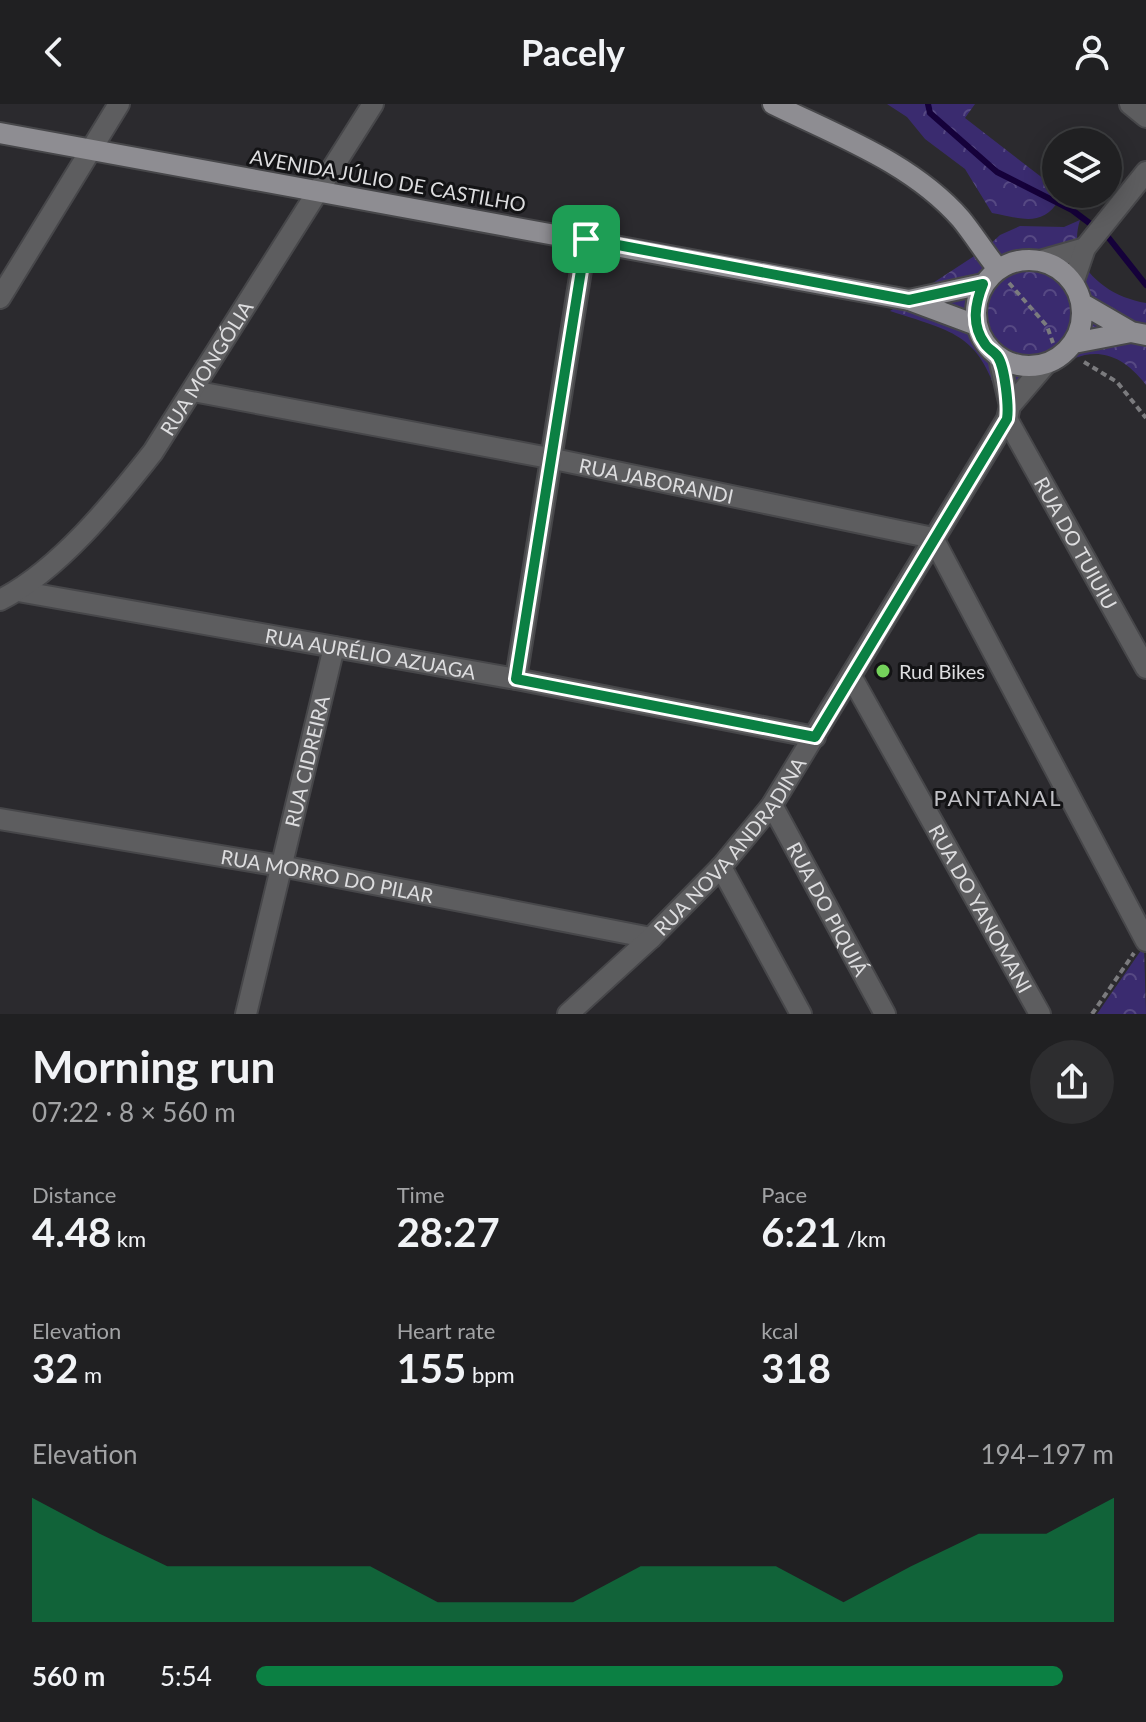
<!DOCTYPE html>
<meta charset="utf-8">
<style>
:root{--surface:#202022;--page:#2d2d2f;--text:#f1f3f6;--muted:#a2a3a5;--line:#3d3e40;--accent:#0b8043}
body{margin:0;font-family:Lato,sans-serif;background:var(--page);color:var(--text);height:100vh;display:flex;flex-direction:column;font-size:30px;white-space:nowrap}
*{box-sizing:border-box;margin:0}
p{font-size:26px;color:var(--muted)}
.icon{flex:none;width:44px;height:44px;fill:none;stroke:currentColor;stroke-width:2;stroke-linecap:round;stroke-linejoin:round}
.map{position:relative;height:910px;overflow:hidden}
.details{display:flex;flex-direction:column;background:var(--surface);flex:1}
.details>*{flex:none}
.tools{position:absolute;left:1042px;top:24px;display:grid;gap:16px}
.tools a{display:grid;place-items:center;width:80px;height:80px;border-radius:50%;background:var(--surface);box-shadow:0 4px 20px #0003,0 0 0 2px var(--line);font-size:40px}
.pin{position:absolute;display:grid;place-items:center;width:68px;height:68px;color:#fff;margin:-34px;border-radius:16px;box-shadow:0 4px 12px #0006}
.round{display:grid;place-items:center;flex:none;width:84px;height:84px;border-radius:42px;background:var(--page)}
.head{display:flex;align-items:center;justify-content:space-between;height:136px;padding:0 32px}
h1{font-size:44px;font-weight:700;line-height:60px}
.metrics{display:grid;grid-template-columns:repeat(3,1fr);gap:12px;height:136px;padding:8px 32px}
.metrics div{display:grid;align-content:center}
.metrics b{font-size:40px;font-weight:700}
.metrics small{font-size:22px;font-weight:400}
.metrics p{font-size:22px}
.chart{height:224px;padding:16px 32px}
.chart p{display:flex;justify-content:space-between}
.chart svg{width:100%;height:144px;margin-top:8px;fill:var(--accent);opacity:.7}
ul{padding:0 32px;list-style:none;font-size:26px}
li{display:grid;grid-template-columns:128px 96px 1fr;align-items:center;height:60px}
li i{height:20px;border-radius:10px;background:var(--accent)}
header{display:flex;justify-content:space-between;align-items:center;height:104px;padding:0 32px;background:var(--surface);font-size:36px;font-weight:700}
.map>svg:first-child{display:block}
.forest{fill:url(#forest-crowns)}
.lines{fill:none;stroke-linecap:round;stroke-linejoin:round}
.stream{stroke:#15013a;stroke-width:6}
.minor-casing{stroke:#47474a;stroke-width:24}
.major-casing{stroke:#47474a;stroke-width:24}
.path{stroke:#7b7b7e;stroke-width:4;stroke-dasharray:6 4;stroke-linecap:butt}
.minor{stroke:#5d5d5f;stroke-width:20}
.major{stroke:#8e8d92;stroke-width:20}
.route-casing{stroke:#fff;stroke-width:16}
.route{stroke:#0b8043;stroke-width:10}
.poi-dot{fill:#74d25b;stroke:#131315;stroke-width:3}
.labels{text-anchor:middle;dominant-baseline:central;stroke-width:6;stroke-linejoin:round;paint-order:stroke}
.street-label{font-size:20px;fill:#dddddf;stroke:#131315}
.poi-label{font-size:20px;fill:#dddddf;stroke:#131315;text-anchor:start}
.neighbourhood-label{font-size:22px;letter-spacing:2px;fill:#c1c1c6;stroke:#131315}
</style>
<header><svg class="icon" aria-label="back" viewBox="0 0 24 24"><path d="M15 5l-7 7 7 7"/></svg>Pacely<svg class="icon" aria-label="person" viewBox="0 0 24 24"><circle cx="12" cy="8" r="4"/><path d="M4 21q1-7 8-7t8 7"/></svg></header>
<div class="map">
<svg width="1146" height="910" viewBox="0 0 1146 910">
<defs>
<pattern id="forest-crowns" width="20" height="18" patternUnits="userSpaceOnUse" patternTransform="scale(2)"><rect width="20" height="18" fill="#3a2b6f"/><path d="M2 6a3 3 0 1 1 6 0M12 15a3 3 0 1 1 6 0" fill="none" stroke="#564983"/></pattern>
</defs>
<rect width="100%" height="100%" fill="#2b2a2e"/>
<path class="forest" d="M887,0H975L965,14L1053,82L1059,96C1042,124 1020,114 992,109L965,65L925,35L907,13Z
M1080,116C1066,160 1104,192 1146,199V281C1095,215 1046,269 1004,311C980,232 965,231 890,207L985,145L1000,131L1020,122L1064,123Z
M1144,842L1146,910H1097Z"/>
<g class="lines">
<path class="stream" d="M928,0L930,9L997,68L1072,106L1108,133L1146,181"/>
<defs>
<g id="minor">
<path d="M1130,0L1146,13"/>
<path d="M1043,156L1085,144"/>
<path d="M1073,179L1085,144L1146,68"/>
<path d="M0,194L119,0"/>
<path d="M999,254L1010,302"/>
<path id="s1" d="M193,287L549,354L933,434L1146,837"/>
<path id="s2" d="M1007,315L1146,564"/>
<path id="s3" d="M18,487L516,575L815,633"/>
<path id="s4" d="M0,496C58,467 113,399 153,348L373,0"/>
<path id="s5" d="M852,574L1040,910"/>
<path d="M516,575L586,135"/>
<path id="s6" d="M772,701L885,910"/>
<path id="s7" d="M0,715L281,762L651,834"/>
<path d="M721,763L801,910"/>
<path id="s8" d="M246,910L334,543"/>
<path id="s9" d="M568,910L651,834L721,763L772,701L1007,315L1010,302L1045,261"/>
</g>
<path id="major" d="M773,0C838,32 912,59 961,115C974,131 985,149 998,165
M0,29L909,196L976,221
M976 209a53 53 0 1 1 106 0a53 53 0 1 1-106 0Z
M909,196L983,180
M1081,199L1131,228L1146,231
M1074,239L1131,228"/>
</defs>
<use href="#minor" class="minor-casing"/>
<use href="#major" class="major-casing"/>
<path class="path" d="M1009,179L1047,222L1053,239
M1084,258L1117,278L1146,314
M1092,910L1134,849"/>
<use href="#minor" class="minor"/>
<use href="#major" class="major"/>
</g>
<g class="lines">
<defs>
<path id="route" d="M586,135L909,196L983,180C975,200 971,221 985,240C988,245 995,248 998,253C1005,264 1009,303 1007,315L815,633L516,575Z"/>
</defs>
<use href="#route" class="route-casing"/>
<use href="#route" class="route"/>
</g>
<circle class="poi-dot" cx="883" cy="567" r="8"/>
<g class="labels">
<g class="street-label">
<text transform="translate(388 76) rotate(10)">AVENIDA JÚLIO DE CASTILHO</text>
<text stroke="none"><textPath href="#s4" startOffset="314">RUA MONGÓLIA</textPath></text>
<text stroke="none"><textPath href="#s1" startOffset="472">RUA JABORANDI</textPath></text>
<text stroke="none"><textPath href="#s2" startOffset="142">RUA DO TUIUIU</textPath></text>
<text stroke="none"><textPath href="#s3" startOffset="358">RUA AURÉLIO AZUAGA</textPath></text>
<text stroke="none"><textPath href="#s8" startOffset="260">RUA CIDREIRA</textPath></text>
<text stroke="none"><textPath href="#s9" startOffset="234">RUA NOVA ANDRADINA</textPath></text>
<text stroke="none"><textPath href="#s7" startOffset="332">RUA MORRO DO PILAR</textPath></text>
<text stroke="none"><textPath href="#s6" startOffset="118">RUA DO PIQUIÁ</textPath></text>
<text stroke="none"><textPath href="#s5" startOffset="264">RUA DO YANOMANI</textPath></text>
</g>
<g class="poi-label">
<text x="899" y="567">Rud Bikes</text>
</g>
<g class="neighbourhood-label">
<text x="998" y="693">PANTANAL</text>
</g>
</g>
</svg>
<div class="tools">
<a><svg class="icon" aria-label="layers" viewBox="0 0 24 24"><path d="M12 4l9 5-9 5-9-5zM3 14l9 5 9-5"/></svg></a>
</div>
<div class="pin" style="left:586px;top:135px;background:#1e9e55"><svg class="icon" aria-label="arrive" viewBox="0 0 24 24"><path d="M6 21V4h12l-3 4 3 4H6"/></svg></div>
</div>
<section class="details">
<div class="head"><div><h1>Morning run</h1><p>07:22 · 8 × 560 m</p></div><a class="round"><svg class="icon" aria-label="share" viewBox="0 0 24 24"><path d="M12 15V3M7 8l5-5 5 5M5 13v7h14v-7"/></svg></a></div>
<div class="metrics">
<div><p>Distance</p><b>4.48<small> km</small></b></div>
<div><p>Time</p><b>28:27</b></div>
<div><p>Pace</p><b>6:21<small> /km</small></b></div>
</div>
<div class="metrics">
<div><p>Elevation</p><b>32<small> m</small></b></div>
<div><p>Heart rate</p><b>155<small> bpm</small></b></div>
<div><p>kcal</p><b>318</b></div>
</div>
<div class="chart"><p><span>Elevation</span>194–197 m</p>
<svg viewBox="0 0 160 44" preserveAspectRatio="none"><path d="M0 44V6L10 17L20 27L30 27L40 27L50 27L60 38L70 38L80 38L90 27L100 27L110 27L120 38L130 27L140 17L150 17L160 6V44z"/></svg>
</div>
<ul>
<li><b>560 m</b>5:54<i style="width:94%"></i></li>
</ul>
</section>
